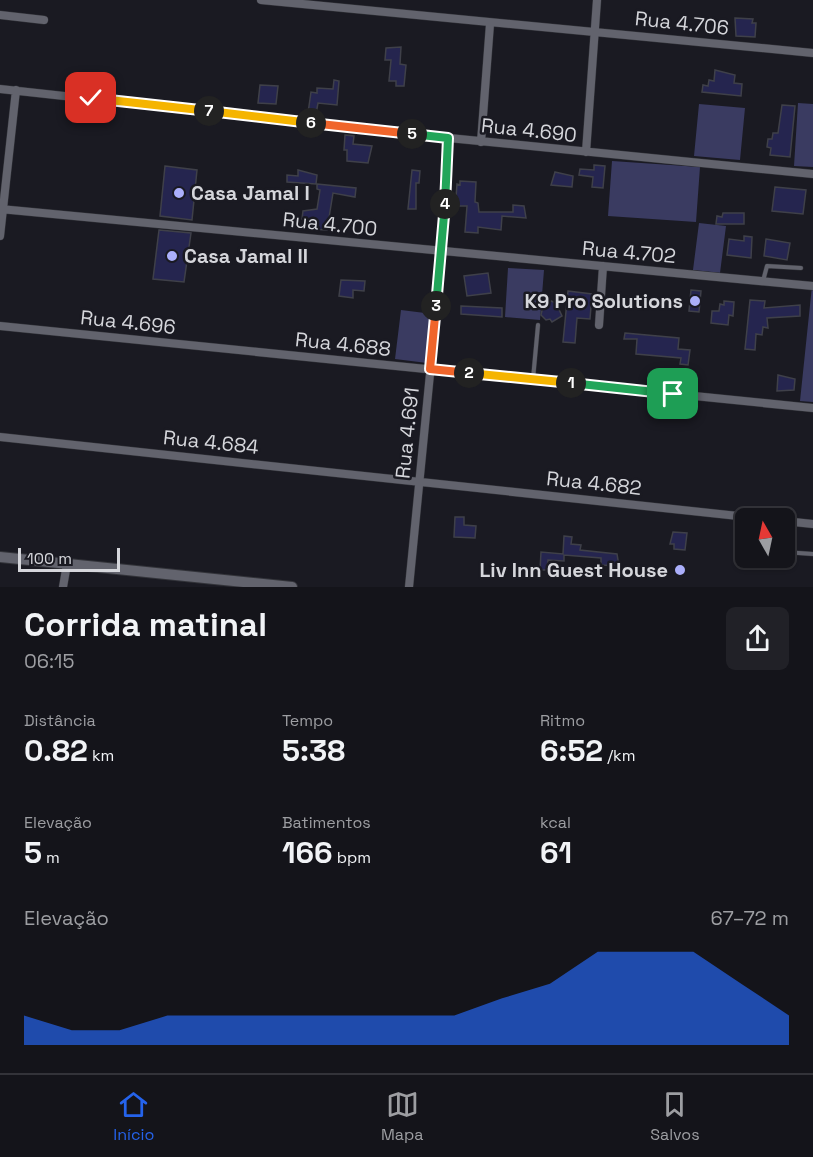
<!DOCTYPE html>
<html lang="pt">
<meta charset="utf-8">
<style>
:root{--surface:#14141a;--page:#212127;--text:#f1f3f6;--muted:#9d9ea2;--line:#333339;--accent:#2563eb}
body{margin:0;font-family:"Space Grotesk",sans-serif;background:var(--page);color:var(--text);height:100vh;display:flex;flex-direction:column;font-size:22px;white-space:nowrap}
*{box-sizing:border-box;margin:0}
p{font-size:20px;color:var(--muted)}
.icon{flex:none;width:33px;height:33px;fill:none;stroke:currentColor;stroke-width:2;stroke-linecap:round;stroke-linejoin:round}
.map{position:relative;height:587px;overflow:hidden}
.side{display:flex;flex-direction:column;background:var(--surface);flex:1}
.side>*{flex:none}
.needle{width:39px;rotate:351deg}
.tools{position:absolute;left:735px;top:508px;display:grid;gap:12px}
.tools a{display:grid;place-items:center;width:60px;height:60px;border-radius:9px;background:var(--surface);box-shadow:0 2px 4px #0004,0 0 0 2px var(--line);font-size:30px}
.scale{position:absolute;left:18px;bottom:15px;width:102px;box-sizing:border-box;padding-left:6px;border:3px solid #d5d6db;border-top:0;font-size:16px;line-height:21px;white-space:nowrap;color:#d5d6db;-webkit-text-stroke:4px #1a1a22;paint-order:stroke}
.pin{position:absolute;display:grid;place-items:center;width:51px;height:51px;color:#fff;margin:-26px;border-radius:12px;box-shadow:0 3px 9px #0006}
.km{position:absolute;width:30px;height:30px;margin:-15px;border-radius:50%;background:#222;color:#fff;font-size:16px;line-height:30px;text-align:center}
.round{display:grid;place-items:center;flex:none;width:63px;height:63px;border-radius:9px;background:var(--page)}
.headline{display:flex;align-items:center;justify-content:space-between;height:102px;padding:0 24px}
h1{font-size:33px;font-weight:600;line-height:45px}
.stats{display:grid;grid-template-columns:repeat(3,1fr);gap:9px;height:102px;padding:6px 24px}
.stats div{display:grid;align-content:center}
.stats b{font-size:30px;font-weight:600}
.stats small{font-size:16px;font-weight:400}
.stats p{font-size:16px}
.chart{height:168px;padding:12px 24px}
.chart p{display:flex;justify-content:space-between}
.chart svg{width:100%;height:108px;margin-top:6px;fill:var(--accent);opacity:.7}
.menu{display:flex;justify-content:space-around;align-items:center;height:84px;border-top:2px solid var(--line);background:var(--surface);font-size:16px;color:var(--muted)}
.menu a{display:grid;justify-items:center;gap:3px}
.menu .active{color:var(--accent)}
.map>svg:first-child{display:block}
.green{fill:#3a3b61}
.building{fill:#25254f;stroke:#3f4049;stroke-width:1.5}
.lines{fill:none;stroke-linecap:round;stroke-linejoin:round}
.lane-casing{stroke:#33343a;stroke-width:5}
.street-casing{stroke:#33343a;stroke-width:9}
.secondary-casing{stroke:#33343a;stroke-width:12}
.lane{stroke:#62636d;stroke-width:4}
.street{stroke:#62636d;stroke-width:8}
.secondary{stroke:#62636d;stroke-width:10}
.split-1-casing{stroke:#fff;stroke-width:12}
.split-2-casing{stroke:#fff;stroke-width:12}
.split-3-casing{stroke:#fff;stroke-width:12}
.split-4-casing{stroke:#fff;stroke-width:12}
.split-5-casing{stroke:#fff;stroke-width:12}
.split-6-casing{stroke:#fff;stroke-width:12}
.split-7-casing{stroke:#fff;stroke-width:12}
.split-8-casing{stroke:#fff;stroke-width:12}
.split-1{stroke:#22a559;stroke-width:8}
.split-2{stroke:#f5b400;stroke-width:8}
.split-3{stroke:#f0652b;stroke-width:8}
.split-4{stroke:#22a559;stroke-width:8}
.split-5{stroke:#22a559;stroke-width:8}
.split-6{stroke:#f0652b;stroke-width:8}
.split-7{stroke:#f5b400;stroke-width:8}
.split-8{stroke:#f5b400;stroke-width:8}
.poi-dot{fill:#abaffb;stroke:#1a1a22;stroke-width:2}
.labels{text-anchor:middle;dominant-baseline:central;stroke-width:5;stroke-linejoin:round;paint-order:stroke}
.street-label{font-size:20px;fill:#d5d6db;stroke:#1a1a22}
.poi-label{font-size:20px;font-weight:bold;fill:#d5d6db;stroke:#1a1a22;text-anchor:start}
</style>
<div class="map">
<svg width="813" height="587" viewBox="0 0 813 587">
<rect width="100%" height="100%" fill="#1a1a22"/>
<path class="green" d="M798,103L813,104V167L794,166Z
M699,104L745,108L740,160L694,156Z
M612,161L700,167L696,222L608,216Z
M699,223L726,226L720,273L693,270Z
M508,268L544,270L540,320L505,317Z
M812,286H813V402L800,401Z
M401,310L433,314L427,363L395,359Z"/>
<path class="building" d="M735,18L753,19L752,23H756L755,37L736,36Z
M401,47L400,64L406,65L404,86H396V81H389L391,60H385L386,48Z
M715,70L735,75L734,83L742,84L741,96L702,92L703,85L708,86L709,80L714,81Z
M334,80L339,81L337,105L318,103L316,114L308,113L311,92L317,93V88L333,89Z
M260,85L278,86L276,104L258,103Z
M782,105L795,106L790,157L770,155L771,148L767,147L768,139H772L773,133H778Z
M345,135L354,136L353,144L372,146L368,163L347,161V150H344Z
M594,165L605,166L603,188L592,187L593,177L579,175L580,169L594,170Z
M165,166L197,170L192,220L160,216Z
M298,170L317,175L316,184L287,182V175L298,176Z
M412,170L420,171L419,183H416V209H408Z
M555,172L573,176L572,187L551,185Z
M460,181L476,182L475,202L478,203L479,212H513V205L524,206L526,218L502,216L501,230L478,227V233L465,232L467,206H451V198H456L457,184L460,185Z
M317,184L356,188L355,197L333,193L327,230L309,229L310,219H302L303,211L317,209L320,190L317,189Z
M775,187L806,190L803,214L772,211Z
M723,213H744V224H716L717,216L722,217Z
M159,230L191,233L184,282L153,279Z
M744,236L752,237L751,258L727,255L729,239L744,241Z
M766,239L790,243L787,260L764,256Z
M488,273L491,293L467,296L464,276Z
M341,280L365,281L364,291L353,290V298L339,296Z
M691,290L701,291L699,312L689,311Z
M568,291L592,294L590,319L577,318L575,343L563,342Z
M750,300L765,301L764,308L800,305V316L767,318L768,328L763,327L762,335L756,334L755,350L745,349Z
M551,301L556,303L562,316L552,322L550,319L546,320L541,315L543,306Z
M724,301L734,302L733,316L729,315L728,325L711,323L712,311H719L720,304L724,305Z
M461,306L502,308V317L461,314Z
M625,333L679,338L678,349L690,350L688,365L680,364L681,358L636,354L637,339H624Z
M778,375L795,379L794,390L777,391Z
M455,517H464V525L476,526L475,538L454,537Z
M673,532L687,533L685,550L674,549V544H670Z
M564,536L572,537L571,544L581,545L580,550L617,554L619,566L601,565V558L564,555V561L548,560L547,570H540L541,552L563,554Z"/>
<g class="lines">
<defs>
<path id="lane" d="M763,281L767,266L801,268
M533,379L538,325
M739,547L746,548
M784,552L813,554"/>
<path id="street" d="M261,0L813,53
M0,15L44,20
M0,89L449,138L813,174
M481,142L490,24
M586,152L597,0
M0,209L813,286
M0,236L16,90
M599,325L603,266
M0,326L813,408
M0,437L766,519
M784,521L813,524
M63,587L67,564
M409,587L442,252L449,138"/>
<path id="secondary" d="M0,557L292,587"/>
</defs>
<use href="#lane" class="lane-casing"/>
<use href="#street" class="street-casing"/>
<use href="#secondary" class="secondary-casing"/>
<use href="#lane" class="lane"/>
<use href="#street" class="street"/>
<use href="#secondary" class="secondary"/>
</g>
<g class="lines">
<defs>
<path id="split-1" d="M571,383L673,394"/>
<path id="split-2" d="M469,373L571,383"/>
<path id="split-3" d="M436,306L430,369L469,373"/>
<path id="split-4" d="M436,306L445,204"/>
<path id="split-5" d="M412,134L448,138L445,204"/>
<path id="split-6" d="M311,123L412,134"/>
<path id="split-7" d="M209,111L311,123"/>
<path id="split-8" d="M91,98L209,111"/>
</defs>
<use href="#split-1" class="split-1-casing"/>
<use href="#split-2" class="split-2-casing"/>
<use href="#split-3" class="split-3-casing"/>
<use href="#split-4" class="split-4-casing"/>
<use href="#split-5" class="split-5-casing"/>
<use href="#split-6" class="split-6-casing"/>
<use href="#split-7" class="split-7-casing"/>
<use href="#split-8" class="split-8-casing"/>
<use href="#split-1" class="split-1"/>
<use href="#split-2" class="split-2"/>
<use href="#split-3" class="split-3"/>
<use href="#split-4" class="split-4"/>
<use href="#split-5" class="split-5"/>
<use href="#split-6" class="split-6"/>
<use href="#split-7" class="split-7"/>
<use href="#split-8" class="split-8"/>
</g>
<g class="poi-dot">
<circle cx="179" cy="193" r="6"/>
<circle cx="172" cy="256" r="6"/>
<circle cx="695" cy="301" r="6"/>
<circle cx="680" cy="570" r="6"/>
</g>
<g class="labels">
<g class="street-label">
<text transform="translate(682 23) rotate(6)">Rua 4.706</text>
<text transform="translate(529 130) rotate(6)">Rua 4.690</text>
<text transform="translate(330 224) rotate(6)">Rua 4.700</text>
<text transform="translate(629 252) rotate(5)">Rua 4.702</text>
<text transform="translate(128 322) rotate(6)">Rua 4.696</text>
<text transform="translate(343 344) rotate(6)">Rua 4.688</text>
<text transform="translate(407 433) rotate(-84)">Rua 4.691</text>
<text transform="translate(211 442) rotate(6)">Rua 4.684</text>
<text transform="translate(594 483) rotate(6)">Rua 4.682</text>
</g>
<g class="poi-label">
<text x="191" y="193">Casa Jamal I</text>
<text x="184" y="256">Casa Jamal II</text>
<text x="683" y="301" text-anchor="end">K9 Pro Solutions</text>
<text x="668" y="570" text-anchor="end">Liv Inn Guest House</text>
</g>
</g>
</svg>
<div class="tools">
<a><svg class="needle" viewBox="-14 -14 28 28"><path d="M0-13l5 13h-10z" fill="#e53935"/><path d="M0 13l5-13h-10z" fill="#9d9ea2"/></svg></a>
</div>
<div class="scale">100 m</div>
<div class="pin" style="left:673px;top:394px;background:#1e9e55"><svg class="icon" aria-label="arrive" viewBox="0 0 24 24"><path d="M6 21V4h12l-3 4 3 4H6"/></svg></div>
<div class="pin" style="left:91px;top:98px;background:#d93025"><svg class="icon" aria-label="check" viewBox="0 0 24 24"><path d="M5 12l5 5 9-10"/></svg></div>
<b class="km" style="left:571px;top:383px">1</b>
<b class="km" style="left:469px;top:373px">2</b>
<b class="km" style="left:436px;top:306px">3</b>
<b class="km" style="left:445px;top:204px">4</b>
<b class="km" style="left:412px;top:134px">5</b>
<b class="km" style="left:311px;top:123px">6</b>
<b class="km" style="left:209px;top:111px">7</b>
</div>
<section class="side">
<div class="headline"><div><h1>Corrida matinal</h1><p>06:15</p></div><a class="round"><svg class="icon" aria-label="share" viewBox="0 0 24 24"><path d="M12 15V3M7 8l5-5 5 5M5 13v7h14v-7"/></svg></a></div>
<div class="stats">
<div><p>Distância</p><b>0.82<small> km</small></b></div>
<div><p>Tempo</p><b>5:38</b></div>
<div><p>Ritmo</p><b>6:52<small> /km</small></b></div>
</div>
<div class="stats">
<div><p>Elevação</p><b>5<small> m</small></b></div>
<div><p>Batimentos</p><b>166<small> bpm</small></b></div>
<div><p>kcal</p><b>61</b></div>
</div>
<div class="chart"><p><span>Elevação</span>67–72 m</p>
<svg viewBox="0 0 160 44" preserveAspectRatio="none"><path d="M0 44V32L10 38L20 38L30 32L40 32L50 32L60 32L70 32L80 32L90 32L100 25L110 19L120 6L130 6L140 6L150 19L160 32V44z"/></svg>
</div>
</section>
<nav class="menu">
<a class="active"><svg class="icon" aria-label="home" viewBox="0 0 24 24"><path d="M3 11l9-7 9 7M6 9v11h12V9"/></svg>Início</a>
<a><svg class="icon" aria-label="map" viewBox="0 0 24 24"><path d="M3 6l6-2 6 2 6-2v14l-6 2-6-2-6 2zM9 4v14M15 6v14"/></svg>Mapa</a>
<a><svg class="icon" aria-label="saved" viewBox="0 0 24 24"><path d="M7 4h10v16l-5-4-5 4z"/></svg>Salvos</a>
</nav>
